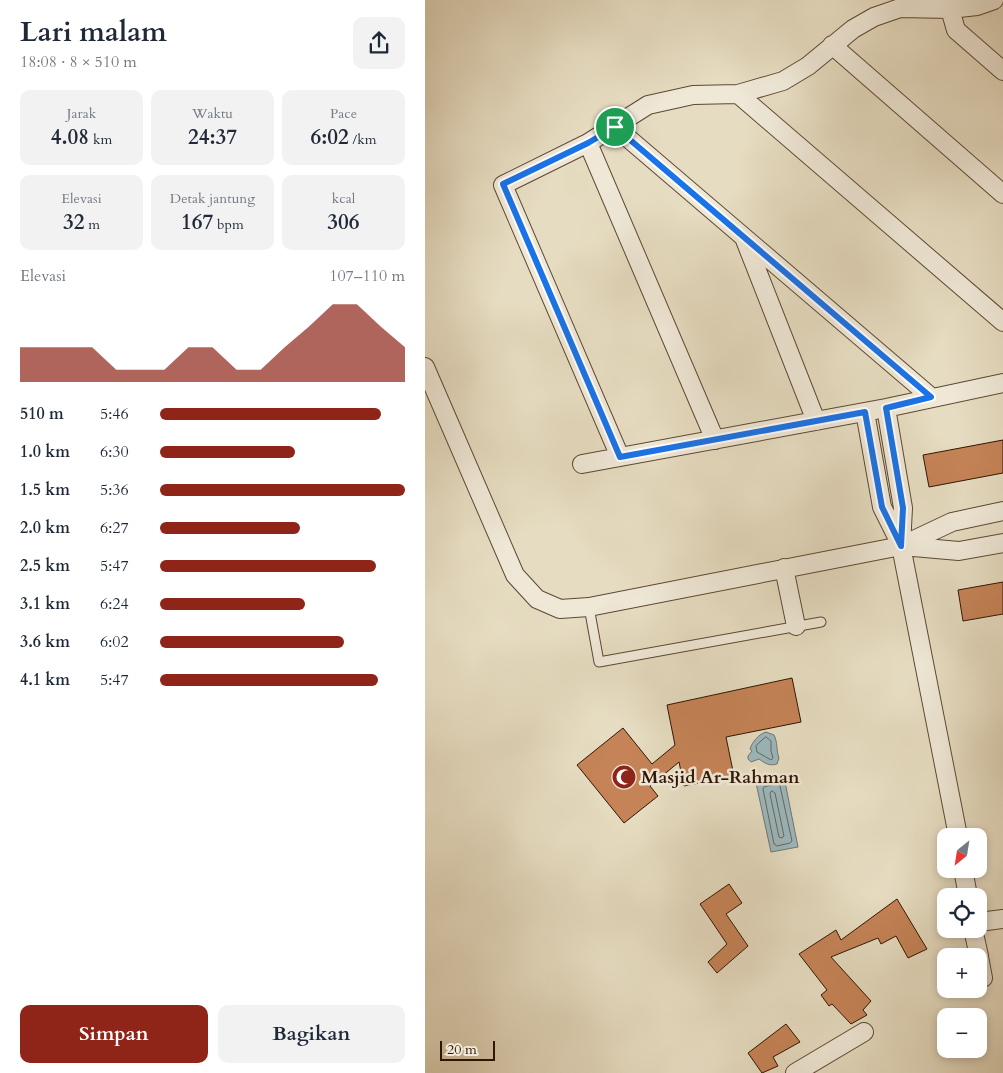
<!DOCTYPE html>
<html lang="id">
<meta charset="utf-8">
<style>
:root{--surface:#fff;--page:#f2f2f3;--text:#1f2937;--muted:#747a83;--accent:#8f2418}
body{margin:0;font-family:Cardo,serif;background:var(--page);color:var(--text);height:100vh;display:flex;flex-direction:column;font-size:19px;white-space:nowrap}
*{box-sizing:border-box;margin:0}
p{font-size:16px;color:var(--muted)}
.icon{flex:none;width:28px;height:28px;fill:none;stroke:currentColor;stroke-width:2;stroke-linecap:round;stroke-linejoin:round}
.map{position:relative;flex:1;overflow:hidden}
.side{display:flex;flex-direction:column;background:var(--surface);width:425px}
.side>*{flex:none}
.needle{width:32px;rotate:210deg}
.tools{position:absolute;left:512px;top:828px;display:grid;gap:10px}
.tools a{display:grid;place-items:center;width:50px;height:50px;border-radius:10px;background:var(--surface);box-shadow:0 2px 8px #0003;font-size:25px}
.scale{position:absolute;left:15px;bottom:12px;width:55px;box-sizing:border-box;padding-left:5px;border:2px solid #2f1601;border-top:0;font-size:14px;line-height:18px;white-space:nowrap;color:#2f1601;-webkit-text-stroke:4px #efe8d7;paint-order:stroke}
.pin{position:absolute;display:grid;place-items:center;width:42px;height:42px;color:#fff;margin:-21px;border:2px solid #fff;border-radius:50%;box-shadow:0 1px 5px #0007}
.round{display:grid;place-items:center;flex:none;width:52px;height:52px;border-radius:10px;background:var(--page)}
.overview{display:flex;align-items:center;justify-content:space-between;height:85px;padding:0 20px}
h1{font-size:28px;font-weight:600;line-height:38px}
.stats{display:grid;grid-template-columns:repeat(3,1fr);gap:8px;height:85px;padding:5px 20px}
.stats div{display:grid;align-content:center;border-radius:10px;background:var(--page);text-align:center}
.stats b{font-size:21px;font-weight:600}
.stats small{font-size:14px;font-weight:400}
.stats p{font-size:14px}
.chart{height:140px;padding:10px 20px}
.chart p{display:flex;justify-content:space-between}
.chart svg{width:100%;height:90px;margin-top:5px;fill:var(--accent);opacity:.7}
.action{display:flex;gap:10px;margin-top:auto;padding:10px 20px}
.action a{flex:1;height:58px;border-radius:10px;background:var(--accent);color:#fff;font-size:20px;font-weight:600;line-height:58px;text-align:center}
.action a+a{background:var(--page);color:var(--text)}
ul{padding:0 20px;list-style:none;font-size:16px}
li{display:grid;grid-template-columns:80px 60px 1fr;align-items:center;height:38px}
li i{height:12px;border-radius:6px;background:var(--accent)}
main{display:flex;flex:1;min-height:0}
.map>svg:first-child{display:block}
.water{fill:#9cb8be;stroke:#707772}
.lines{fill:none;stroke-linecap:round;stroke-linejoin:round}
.shore{stroke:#666760;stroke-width:1}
.building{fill:#c58357;stroke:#2f1601}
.service-casing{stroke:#5d4831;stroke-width:11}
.minor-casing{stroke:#5d4831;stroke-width:20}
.service{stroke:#efe8d7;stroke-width:9}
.minor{stroke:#efe8d7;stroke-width:18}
.route-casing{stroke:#fff;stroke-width:10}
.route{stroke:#1a73e8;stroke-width:6}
.labels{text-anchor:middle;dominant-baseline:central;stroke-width:5;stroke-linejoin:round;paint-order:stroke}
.poi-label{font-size:18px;font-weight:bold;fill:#2f1601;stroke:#efe8d7;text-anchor:start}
</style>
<main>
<section class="side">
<div class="overview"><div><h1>Lari malam</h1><p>18:08 · 8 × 510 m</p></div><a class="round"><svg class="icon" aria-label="share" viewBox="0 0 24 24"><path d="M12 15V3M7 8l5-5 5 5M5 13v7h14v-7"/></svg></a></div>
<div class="stats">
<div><p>Jarak</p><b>4.08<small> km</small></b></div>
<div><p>Waktu</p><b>24:37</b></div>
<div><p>Pace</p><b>6:02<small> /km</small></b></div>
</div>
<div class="stats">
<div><p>Elevasi</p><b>32<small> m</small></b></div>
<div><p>Detak jantung</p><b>167<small> bpm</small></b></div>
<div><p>kcal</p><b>306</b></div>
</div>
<div class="chart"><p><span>Elevasi</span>107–110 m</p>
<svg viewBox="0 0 160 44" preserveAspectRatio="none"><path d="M0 44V27L10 27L20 27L30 27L40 38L50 38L60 38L70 27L80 27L90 38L100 38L110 27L120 17L130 6L140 6L150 17L160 27V44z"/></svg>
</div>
<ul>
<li><b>510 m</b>5:46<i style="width:90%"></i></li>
<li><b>1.0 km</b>6:30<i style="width:55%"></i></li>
<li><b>1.5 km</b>5:36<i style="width:100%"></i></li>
<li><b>2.0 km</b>6:27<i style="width:57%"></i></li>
<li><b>2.5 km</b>5:47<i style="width:88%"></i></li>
<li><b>3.1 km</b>6:24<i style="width:59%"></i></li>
<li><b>3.6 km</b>6:02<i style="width:75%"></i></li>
<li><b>4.1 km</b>5:47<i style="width:89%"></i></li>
</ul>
<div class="action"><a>Simpan</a><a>Bagikan</a></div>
</section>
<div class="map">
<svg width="578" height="1073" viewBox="0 0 578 1073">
<rect width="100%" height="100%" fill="#e6dcc1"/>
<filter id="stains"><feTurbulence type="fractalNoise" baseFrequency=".004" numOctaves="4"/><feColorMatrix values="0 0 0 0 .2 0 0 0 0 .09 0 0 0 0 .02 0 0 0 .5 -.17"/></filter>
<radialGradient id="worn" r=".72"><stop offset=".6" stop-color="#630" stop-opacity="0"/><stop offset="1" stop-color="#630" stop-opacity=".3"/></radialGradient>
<path class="water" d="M341,732L349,735C353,743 351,750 354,758L352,764C344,766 341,764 334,759L326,762L323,759V756L327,751L325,749C327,742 334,734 341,732Z
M359,777L373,847L346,852L331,783Z"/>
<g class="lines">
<path class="shore" d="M341,737L346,741V751L348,758L346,760L332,752L331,746Z
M353,784L355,786L367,841L365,843L352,846L349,844L338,789L339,787Z
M347,791L350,793L359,836L357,838L354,837L345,794Z"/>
</g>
<path class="building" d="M578,440V473L504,487L498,455Z
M578,582V614L538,621L533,590Z
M367,678L376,722L301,737L309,776L259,786L254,762L225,786L233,796L199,823L152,765L198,728L227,764L250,745L242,705Z
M304,884L317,903L301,914L323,946L292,973L283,962L302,944L275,904Z
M472,899L502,949L483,958L471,936L456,944L453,938L406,957L446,1001L438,1010L442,1015L426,1024L407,1004L404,1006L396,995L402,990L374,954L411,930L416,940Z
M361,1024L375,1042L348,1057L353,1066L337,1073L323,1053Z"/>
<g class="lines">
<defs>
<path id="service" d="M164,607L174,662L396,622"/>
<path id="minor" d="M525,9L531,30L578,71
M407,45L578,194
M313,94L578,322
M190,127L506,397
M163,143L290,440
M320,240L391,421
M0,367L90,575L112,599L135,609L164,607L476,546L527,522L578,511
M461,408L478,508L476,546L533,836
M440,412L457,507L475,543
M195,457L78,185L163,143L223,105L268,95L313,94L358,81L383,66L428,29L449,17L475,8L525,9L552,6L569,0
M157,464L461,408L578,383
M477,546L534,551L578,543
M359,568L371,626
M538,869L543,896
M554,922L578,919
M548,929L554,956
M554,957L558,978
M370,1073L439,1032"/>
</defs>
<use href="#service" class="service-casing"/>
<use href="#minor" class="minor-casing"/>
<use href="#service" class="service"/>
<use href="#minor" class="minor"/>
</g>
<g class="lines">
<defs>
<path id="route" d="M190,127L506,397L461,408L478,508L476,546L457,507L440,412L195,457L78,184L163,143Z"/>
</defs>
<use href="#route" class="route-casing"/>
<use href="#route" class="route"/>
</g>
<defs>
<symbol id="mosque-disc" viewBox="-11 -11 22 22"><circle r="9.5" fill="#8f2418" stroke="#efe8d7"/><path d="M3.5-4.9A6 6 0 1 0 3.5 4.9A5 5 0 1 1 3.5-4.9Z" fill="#fff"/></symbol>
</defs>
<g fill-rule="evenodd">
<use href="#mosque-disc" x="185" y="763" width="28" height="28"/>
</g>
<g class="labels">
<g class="poi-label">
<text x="216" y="777">Masjid Ar-Rahman</text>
</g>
</g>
<rect width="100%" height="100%" filter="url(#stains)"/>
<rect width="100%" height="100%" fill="url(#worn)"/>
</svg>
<div class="tools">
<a><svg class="needle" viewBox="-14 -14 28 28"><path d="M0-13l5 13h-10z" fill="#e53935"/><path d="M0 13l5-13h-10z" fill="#747a83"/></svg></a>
<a><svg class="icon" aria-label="locate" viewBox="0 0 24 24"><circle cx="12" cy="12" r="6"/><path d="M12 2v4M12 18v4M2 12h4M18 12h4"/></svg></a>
<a>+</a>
<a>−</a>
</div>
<div class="scale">20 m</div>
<div class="pin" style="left:190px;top:127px;background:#1e9e55"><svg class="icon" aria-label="arrive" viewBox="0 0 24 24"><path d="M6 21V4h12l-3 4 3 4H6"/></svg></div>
</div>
</main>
